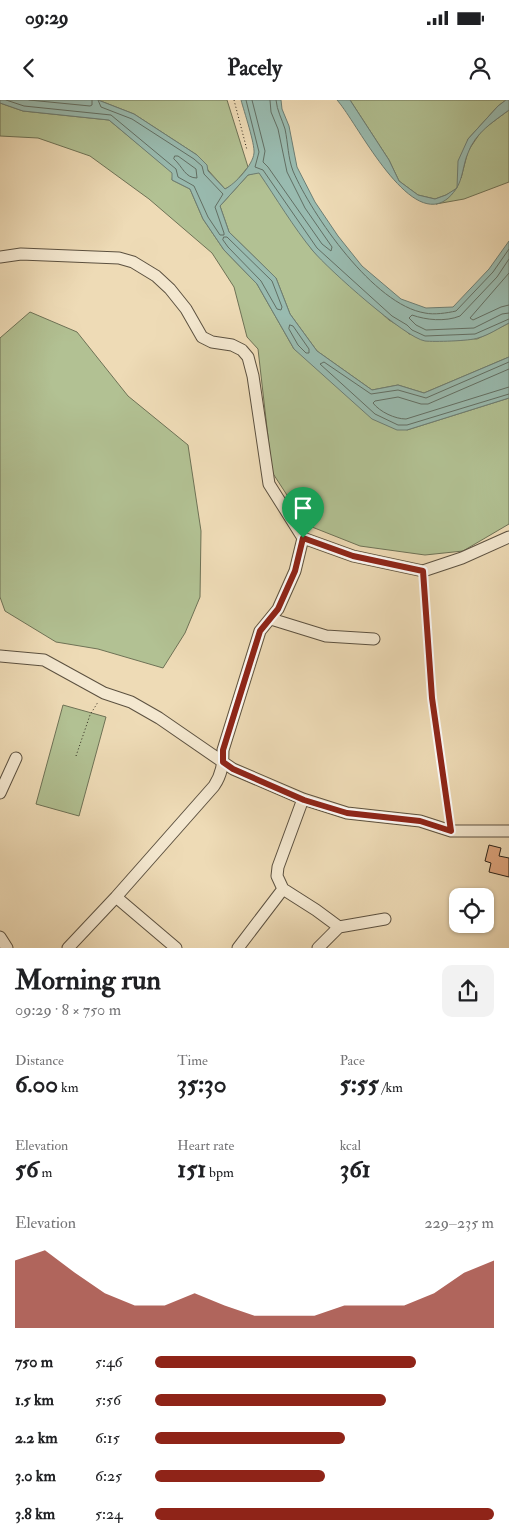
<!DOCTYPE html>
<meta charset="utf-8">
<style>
:root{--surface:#fff;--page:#f2f2f2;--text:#202124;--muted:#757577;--accent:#8f2418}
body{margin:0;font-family:"IM FELL Double Pica",serif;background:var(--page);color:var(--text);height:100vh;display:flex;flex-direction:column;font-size:19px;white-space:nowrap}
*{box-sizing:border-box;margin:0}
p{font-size:16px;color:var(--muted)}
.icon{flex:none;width:28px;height:28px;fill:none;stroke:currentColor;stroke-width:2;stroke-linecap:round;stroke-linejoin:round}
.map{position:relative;height:848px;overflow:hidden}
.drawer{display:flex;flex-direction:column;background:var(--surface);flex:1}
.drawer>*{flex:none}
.tools{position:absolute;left:449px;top:788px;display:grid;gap:10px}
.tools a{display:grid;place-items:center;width:45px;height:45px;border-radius:10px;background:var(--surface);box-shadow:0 1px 4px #0004;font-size:25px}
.pin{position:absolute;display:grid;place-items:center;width:42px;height:42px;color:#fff;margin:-51px -21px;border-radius:50% 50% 50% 0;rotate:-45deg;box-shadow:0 0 5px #0007}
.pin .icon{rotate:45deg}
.round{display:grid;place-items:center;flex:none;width:52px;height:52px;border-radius:10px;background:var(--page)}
.summary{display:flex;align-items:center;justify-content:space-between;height:85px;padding:0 15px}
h1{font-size:28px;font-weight:700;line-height:38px}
.figures{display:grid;grid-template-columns:repeat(3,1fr);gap:8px;height:85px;padding:5px 15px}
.figures div{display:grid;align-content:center}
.figures b{font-size:25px;font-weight:700}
.figures small{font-size:14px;font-weight:400}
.figures p{font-size:14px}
.chart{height:140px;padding:10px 15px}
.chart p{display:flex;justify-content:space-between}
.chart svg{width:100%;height:90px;margin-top:5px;fill:var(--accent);opacity:.7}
ul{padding:0 15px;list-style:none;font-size:16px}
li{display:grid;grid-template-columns:80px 60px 1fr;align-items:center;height:38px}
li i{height:12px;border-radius:6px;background:var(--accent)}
.status{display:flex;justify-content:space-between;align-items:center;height:35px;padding:0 25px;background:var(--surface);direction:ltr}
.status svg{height:14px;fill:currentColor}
header{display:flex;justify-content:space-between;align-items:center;height:65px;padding:0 15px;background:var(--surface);font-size:22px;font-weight:700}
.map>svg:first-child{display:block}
.green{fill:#b2c193;stroke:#6e7256}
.water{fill:#99bbb0;stroke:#6d7e74}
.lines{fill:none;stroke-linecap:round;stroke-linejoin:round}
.shore{stroke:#626f64;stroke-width:1}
.building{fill:#dfa77f;stroke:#2b2319}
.minor-casing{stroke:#5c5140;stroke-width:13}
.path{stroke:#2b2319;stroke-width:1;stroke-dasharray:1 2.5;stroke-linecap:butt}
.minor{stroke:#f4e8d0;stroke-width:11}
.route-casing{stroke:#fff;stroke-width:10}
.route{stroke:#8f2418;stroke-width:6}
</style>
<div class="status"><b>09:29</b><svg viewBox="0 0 49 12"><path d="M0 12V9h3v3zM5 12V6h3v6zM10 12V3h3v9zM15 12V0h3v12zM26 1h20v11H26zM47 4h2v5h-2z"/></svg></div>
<header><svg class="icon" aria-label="back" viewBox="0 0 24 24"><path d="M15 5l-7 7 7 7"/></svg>Pacely<svg class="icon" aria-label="person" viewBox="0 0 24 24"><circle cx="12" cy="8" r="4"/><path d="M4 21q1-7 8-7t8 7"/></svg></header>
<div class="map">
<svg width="509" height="848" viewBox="0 0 509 848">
<rect width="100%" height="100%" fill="#eedbb6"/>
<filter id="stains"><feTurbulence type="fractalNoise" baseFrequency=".004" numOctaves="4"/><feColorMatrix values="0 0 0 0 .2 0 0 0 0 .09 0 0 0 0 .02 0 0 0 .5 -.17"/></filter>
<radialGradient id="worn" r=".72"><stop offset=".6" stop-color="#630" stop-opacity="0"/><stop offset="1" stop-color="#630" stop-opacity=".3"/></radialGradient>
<path class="green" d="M98,0H227L248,67L233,85L225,89L208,70L197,55L134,14Z
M350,0H506L498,6L468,39L461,78L468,51L482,30L509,10V82L464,99L436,104L448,98L455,90L446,95L435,99L418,95L399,81L389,60Z
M0,3L23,11L109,20L173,73L172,80L190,89L203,119L224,150L257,184L294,249L407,330L509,298V424L463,451L425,455L360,446L312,427L296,409L272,372L258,249L247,237L234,187L212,153L149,99L90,56L38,38L0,36Z
M259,72L313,151L389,220L404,229L409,234L477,239L509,223V257L424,293L398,285L372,290L317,251L290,214L276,178L229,132L220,106L248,75Z
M30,212L77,232L128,296L188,345L201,431L200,497L185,533L163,568L98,549L56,542L5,511L0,497V238Z
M63,605L106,617L79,716L36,704Z"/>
<path class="water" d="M0,0H98L134,14L197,55L207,65L208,71L225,89C235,84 253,65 254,53C255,44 244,11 241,0H281L282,9L289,26L297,67L315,102L338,136L362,166L401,199L426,208L453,207L489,169L509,141V223C499,228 489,235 478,238C470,241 434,242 425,241C405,238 328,169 313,151C294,128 276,98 259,73L248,75L220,106L229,132L276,178L290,214L317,251L372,290L398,285L424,293L509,257V298L407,330H397L372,319L294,249L257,184L224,150L203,119L190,89L172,80V73L109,20L23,11L0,3Z
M337,0H350L389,60L399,81L418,95L435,99L446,95L457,88L458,61L468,39L498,6L506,0H509V10C493,22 475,33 468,53C463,64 463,79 456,89C417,147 358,23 337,0Z"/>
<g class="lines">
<path class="shore" d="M6,0L24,6L111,15L176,69L178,77L194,86L208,117L220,135H224V133L215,107L223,94L204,74L202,66L194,59L132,19L101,7L98,0
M29,0L90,6L92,5V0
M246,0L259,52L255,67L263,70L317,148L392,216L407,225L412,230L425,236L475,234L509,219
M252,0L265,51L263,62L268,67L322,144L331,151L332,147L305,108L287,72L278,29L271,12L270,0
M276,0C277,11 282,19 285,29C288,43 288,58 293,71C312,115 374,205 425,213C434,215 447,213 456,211L493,172L509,149
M175,56H178L196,69L197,78C185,78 183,67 174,59Z
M224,137H227L272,181L282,207L281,210L277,209L261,181L228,147L223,140Z
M509,159L497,177L460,216C445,222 426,220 412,215L409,218L416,225L426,230L474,228L502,214L509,213
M509,173L470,218L473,220L501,207L509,205
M290,225L293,226L309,249V253H306L298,245L289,229Z
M509,262L426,298L398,290L371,294L324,262L320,264L375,314L398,325H407L509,294
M509,269L428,304H421L398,297L375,301L373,303C380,312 395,319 406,319L509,287"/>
</g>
<path class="building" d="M489,745L501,748L499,756L509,758V777L489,772L491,763L485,761Z"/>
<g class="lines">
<defs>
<path id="minor" d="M0,157L21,154L119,158L133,162L156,176L170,189L186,209L202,237L212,242L232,245L242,250L248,257L253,276L269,384L303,438L353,456L423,471L462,458L509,437
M271,519L326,536L374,539
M0,556L44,560L104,593L131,602L159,618L233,669L303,699L347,713L420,721L451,731H509
M0,693L16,658
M283,789L277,776L278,767L303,699
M116,797L176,848
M0,837L7,848
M68,848L116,797L214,686C222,674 223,664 223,650L260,531L278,509L295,471L303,438
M238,848L283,789L316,810L339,827
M318,848L339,827L385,819"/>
</defs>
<use href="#minor" class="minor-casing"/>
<path class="path" d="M234,0L247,50
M424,482L432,598L450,721
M76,656L90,615L98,602"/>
<use href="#minor" class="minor"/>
</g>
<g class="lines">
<defs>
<path id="route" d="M303,438L353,456L423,471L432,598L451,731L420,721L347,713L304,700L233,669L223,662V650L260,531L278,509L295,471Z"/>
</defs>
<use href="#route" class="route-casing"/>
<use href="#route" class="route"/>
</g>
<rect width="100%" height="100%" filter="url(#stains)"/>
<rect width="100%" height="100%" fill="url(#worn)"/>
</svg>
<div class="tools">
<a><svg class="icon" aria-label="locate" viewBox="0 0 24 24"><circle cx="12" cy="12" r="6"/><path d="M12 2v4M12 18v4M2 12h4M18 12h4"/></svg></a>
</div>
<div class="pin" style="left:303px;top:438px;background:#1e9e55"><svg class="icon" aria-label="arrive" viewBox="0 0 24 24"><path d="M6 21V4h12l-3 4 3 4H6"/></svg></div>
</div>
<section class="drawer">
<div class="summary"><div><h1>Morning run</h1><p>09:29 · 8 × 750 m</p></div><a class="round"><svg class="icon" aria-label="share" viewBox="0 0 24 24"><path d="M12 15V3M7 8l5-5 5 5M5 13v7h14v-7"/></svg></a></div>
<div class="figures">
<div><p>Distance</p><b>6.00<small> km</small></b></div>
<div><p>Time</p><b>35:30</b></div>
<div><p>Pace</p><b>5:55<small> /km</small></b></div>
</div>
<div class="figures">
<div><p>Elevation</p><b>56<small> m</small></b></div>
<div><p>Heart rate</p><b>151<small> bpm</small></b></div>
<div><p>kcal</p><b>361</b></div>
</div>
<div class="chart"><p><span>Elevation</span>229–235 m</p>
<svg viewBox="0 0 160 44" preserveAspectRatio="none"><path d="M0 44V11L10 6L20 17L30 27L40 33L50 33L60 27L70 33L80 38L90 38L100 38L110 33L120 33L130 33L140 27L150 17L160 11V44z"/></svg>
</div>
<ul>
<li><b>750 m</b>5:46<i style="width:77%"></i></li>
<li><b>1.5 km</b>5:56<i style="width:68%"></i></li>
<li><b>2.2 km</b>6:15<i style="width:56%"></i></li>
<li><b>3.0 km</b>6:25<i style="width:50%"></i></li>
<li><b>3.8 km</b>5:24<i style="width:100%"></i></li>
</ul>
</section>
